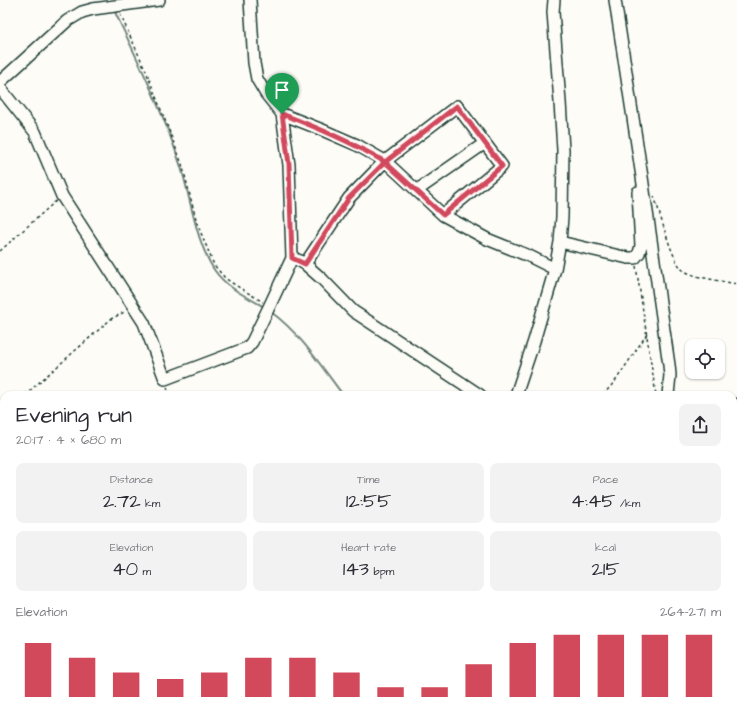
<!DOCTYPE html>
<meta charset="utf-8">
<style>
:root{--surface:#fff;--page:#f2f2f3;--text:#2b2b33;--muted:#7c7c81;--accent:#d1495b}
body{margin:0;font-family:"Architects Daughter",sans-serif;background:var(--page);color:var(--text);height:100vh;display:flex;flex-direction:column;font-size:15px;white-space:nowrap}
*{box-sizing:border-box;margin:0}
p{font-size:13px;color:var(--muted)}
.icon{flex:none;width:22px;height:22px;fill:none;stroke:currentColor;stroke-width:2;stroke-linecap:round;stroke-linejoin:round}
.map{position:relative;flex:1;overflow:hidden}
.panel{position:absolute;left:0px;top:391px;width:737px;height:324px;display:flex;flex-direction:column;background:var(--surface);border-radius:12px 12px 0 0;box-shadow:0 1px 3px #0004}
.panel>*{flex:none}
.controls{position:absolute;left:685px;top:339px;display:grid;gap:8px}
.controls a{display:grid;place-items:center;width:40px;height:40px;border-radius:8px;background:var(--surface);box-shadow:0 1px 3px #0004;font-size:20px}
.pin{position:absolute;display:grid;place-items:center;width:34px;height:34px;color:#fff;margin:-41px -17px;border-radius:50% 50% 50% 0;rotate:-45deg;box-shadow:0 0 4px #0007}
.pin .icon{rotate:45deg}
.round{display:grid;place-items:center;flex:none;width:42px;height:42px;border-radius:8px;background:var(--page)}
.head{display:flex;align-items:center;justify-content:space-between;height:68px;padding:0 16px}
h1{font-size:22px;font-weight:600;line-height:30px}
.metrics{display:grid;grid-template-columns:repeat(3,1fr);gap:6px;height:68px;padding:4px 16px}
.metrics div{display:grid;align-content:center;border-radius:8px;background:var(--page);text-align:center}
.metrics b{font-size:20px;font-weight:600}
.metrics small{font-size:11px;font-weight:400}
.metrics p{font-size:11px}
.chart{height:112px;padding:8px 16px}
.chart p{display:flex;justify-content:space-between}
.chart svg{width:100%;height:72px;margin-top:4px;stroke:var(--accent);stroke-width:6}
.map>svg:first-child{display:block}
.forest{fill:url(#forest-crowns);stroke:#7e8e88}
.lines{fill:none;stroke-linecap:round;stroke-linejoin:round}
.stream{stroke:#75877f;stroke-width:2}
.minor-casing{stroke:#1f3d34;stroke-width:14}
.highway-casing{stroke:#1f3d34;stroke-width:19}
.path{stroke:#1f3d34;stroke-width:1.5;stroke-dasharray:3 3;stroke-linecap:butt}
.minor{stroke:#fdfcf7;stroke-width:11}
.highway{stroke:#fdfcf7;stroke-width:16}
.route-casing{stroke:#fff;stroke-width:8}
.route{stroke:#d1495b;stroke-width:5}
</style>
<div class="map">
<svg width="737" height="715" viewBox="0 0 737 715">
<defs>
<pattern id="forest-crowns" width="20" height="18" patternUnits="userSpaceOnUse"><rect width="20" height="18" fill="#dde0db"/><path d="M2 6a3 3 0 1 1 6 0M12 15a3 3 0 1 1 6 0" fill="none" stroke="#bdc1bd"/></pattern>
</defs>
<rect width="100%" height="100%" fill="#fdfcf7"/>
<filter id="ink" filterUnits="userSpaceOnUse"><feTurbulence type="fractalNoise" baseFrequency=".025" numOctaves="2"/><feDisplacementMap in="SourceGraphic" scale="8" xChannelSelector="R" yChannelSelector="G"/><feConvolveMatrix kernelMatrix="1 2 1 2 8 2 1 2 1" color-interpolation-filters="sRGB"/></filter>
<g filter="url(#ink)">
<path class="forest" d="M0,438L4,442V547L0,546Z
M115,711H251L254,715H114Z"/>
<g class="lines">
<path class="stream" d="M114,10C138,61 164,113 181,167C191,200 196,243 215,271C227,288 247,297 264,307
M271,312C300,333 321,366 343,395
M584,711L588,715"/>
<defs>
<path id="minor" d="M250,0L254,63L257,79L266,94L282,114L320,129L357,145L385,161L443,215L487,239L529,256L555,269
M615,0L642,177L669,365L670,375L668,395
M0,82L67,21L82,12L93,9L159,0
M0,88L35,132L62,196L144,323L165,379L247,348L252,342L270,305L292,258L289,165L282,114
M416,191L485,143
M560,242L628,258H635L639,253L641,246L638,192
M298,260L305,264L322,279L353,311L480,395
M305,264L349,198L385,161L457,106L502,166L443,215
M516,395L534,341L555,269L560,242L562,217L563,150L560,102L553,12L554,0
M0,419L4,424
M0,636L4,640
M77,711L81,715
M269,711L273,715"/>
<path id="highway" d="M733,408L737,407
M165,715L168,711"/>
</defs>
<use href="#minor" class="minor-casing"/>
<use href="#highway" class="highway-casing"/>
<path class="path" d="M120,14L146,71L182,164L197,223L214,265L225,278L232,283L263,302
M654,196C660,212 671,260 683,270C694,278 723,281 737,284
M0,251L56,201
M636,266L656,395
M167,387L169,395
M25,395L111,319L126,311
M603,395L616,380L647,334
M590,711L593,715
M712,711L713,715
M729,711L730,715
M433,715L438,711
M627,715V711"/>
<use href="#minor" class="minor"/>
<use href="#highway" class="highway"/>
</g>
</g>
<g class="lines" filter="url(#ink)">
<defs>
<path id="route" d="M282,114L289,164L292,258L305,264L349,198L385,162L443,215L502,166L457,106L385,162C352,142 318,128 282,114"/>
</defs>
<use href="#route" class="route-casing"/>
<use href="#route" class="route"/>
</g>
</svg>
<div class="controls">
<a><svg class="icon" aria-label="locate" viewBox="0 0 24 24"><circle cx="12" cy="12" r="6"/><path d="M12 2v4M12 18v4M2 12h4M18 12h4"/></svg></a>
</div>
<div class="pin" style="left:282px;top:114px;background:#1e9e55"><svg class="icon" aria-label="arrive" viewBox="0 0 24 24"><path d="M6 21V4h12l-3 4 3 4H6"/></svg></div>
<section class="panel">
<div class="head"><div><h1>Evening run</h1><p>20:17 · 4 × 680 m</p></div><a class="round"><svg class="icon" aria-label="share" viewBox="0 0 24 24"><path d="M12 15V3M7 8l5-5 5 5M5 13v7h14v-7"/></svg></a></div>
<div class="metrics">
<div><p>Distance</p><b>2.72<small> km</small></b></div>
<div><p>Time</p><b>12:55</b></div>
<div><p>Pace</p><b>4:45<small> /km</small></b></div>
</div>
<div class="metrics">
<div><p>Elevation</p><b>40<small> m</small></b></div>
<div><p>Heart rate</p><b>143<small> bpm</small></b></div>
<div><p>kcal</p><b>215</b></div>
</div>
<div class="chart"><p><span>Elevation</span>264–271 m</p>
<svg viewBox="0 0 160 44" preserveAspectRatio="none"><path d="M5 44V11M15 44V20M25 44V29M35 44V33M45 44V29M55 44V20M65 44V20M75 44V29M85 44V38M95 44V38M105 44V24M115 44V11M125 44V6M135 44V6M145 44V6M155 44V6"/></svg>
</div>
</section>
</div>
